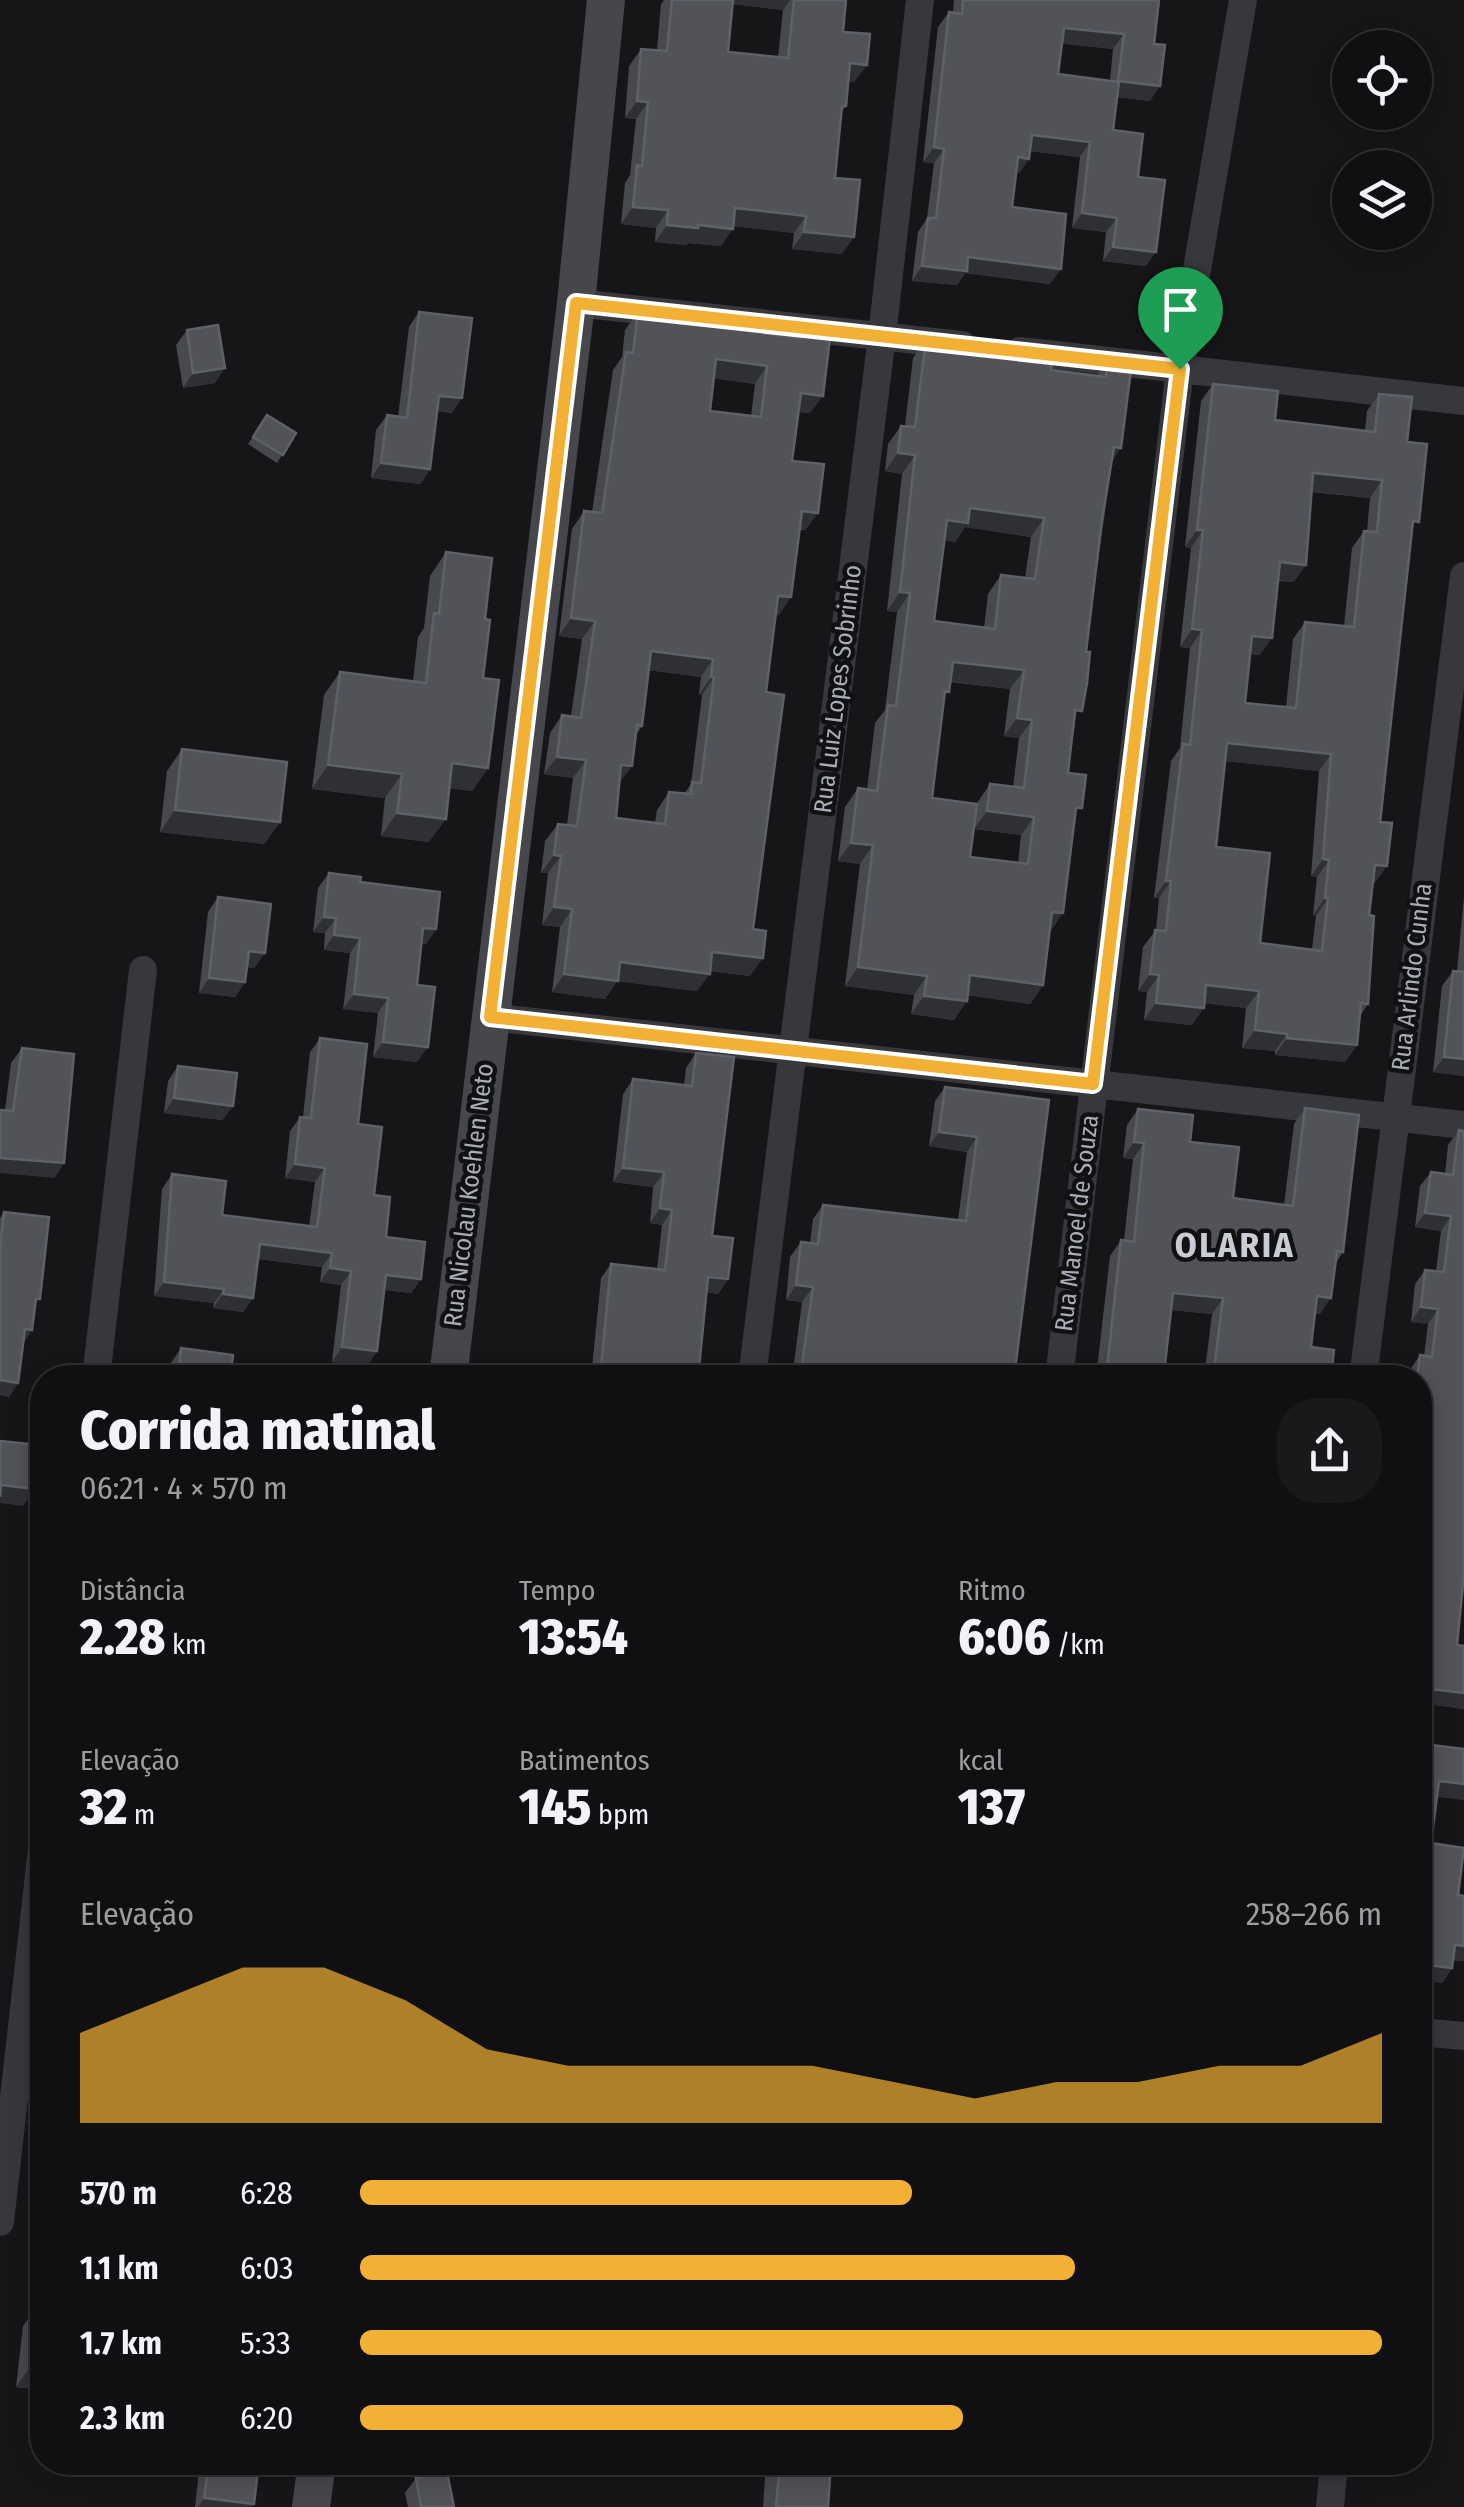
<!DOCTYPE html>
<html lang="pt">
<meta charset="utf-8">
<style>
:root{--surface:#101012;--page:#19191b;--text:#f1f3f6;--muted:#9c9d9f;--line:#303032;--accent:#f2b134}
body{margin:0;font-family:"Fira Sans Condensed",sans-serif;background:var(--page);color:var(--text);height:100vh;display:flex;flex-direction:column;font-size:38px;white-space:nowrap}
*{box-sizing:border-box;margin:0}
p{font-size:32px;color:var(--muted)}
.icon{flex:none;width:55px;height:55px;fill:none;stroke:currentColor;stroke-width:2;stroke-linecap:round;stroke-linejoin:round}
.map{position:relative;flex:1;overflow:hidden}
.details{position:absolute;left:30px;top:1365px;width:1402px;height:1110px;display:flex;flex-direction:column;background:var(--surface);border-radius:40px;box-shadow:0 5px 25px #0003,0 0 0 2px var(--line)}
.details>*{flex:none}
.fabs{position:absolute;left:1332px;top:30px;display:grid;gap:20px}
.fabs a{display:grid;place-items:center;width:100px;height:100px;border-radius:50%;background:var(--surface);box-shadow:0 5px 25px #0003,0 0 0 2px var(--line);font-size:50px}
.pin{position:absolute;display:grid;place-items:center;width:85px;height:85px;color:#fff;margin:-102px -42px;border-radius:50% 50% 50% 0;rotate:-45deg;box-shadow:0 0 10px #0007}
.pin .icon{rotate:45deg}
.round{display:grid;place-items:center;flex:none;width:105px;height:105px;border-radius:40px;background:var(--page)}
.head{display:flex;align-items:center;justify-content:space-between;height:170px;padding:0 50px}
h1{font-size:55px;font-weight:800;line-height:75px}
.figures{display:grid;grid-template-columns:repeat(3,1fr);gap:15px;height:170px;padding:10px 50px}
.figures div{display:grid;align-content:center}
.figures b{font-size:50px;font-weight:800}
.figures small{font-size:28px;font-weight:400}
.figures p{font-size:28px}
.chart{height:280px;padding:20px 50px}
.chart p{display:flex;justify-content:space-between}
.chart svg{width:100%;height:180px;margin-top:10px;fill:var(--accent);opacity:.7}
ul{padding:0 50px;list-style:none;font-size:32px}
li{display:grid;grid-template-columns:160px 120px 1fr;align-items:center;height:75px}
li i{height:25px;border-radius:12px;background:var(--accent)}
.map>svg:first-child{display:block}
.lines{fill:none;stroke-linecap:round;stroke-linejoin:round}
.minor{stroke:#37383d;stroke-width:28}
.secondary{stroke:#45474d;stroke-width:38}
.wall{fill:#47494d;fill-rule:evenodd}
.shaded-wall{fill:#2f3033}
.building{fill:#525359;stroke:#5f6168;stroke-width:2.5;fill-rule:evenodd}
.route-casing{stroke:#fff;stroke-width:20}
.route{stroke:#f2b134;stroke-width:12}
.labels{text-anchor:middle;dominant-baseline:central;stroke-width:9;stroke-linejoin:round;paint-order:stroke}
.street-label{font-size:25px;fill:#a8adb8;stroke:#111113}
.district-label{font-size:35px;font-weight:bold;letter-spacing:2.5px;fill:#c9ccd4;stroke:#111113}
</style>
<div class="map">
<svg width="1464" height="2507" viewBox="0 0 1464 2507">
<rect width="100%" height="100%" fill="#161618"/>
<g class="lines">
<path class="minor" d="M576,303L962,345
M1020,351L1464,401
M490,1017L1464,1125
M96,1378L143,970
M752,1378L882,336L920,0
M1059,1378L1180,369L1243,0
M1363,1378L1464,576
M1420,2032L1464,2036
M0,2222L42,1849
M1330,2507L1334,2462"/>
<path class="secondary" d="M448,1378L576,303L606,0
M311,2507L317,2462"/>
</g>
<path class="wall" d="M664,0H846L843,32L854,82L848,81L846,106L841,113L835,178L842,254L792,249L794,233L733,226L721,246L688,243L686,245L655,242L656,228L621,224L625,183L630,175L636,119L625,118L629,66L641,49L657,50L661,4ZM733,4L783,10L778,57L728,52Z
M954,0H1159L1150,101L1117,97L1113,130L1138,177L1146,266L1103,261L1106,232L1072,228L1080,157L1030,151L1029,159L1019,173H1016L1012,207L1050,284L965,273L957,285L912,281L918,232L927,218L934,163L923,162L938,27L949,12L953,13ZM1062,43L1113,49L1110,81L1058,74Z
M419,312L452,413L437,411L430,469L420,484L371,478L376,430L387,415L398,417L409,327Z
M638,312L747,331L793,337L801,326L810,413L799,412L792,461L818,513L805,530H799L779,615H775L766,692L750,976L710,971L697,991L617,981L605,999L552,992L560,927L542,925L548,873H541L545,841L558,824L567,825L573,778L544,774L550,733L562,715L571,716L582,639L559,636L572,529L584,511L592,512L613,370L622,357L625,330ZM714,378L755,384L751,416L710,411ZM649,670L701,677L699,694L702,695L691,784L684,794L669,792L657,810L655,823L616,818L619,784L636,735L642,726Z
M187,330L215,383L183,388L176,345Z
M926,339L1051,370L1097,376L1108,359L1112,462L1068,773L1074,820L1050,932L1043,985L1030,1004L968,995L954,1020L911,1014L914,995L845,986L860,864L838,861L845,807L858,788L867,790L875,723L885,710L897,612L887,611L902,474L885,471L888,444L901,426H905L913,358ZM965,527L1031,537L1025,578L1001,575L988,594L984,628L934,621L944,540L955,542ZM950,682L1010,689L1004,736L1019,738L1013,787L990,784L977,803L974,829L1021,835L1018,863L970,857L932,798L944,698Z
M1213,384L1275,420L1365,430L1367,411L1379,394L1407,442L1411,533L1375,883H1373L1369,915L1368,1004L1360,1016L1357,1045L1345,1062L1275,1055V1051L1242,1048L1246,1008L1204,1003L1192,1025L1144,1020L1147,992L1138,991L1143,947L1156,930L1159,898H1154L1171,761L1180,748L1190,648L1180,647L1191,548L1185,547L1201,401ZM1312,492L1370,498L1367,531H1364L1352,548L1344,626L1305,622L1293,639L1286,707L1245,703L1250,654L1260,655L1278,581L1294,582ZM1225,761L1319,771L1311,876L1317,877L1313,915L1316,916L1312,949L1260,943L1216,847Z
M267,415L296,433L277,463L248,444Z
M446,552L485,619L483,678L488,768L472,791L449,788L429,842L381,836L385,798L312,789L324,695L340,672L413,681L418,637L424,628L430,576Z
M182,749L280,822L264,844L160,832L167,771Z
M329,873L360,882L436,929L426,944L421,943L417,985V1062L373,1057L378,1013L343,1009L350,953L324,950L325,933L313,932L318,888Z
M1464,896V1076L1433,1072L1442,986L1453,971H1457Z
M218,897L265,953L254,968L247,967L245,982L235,997L199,993L208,912Z
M320,1038L358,1124L374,1195L386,1237L421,1279L411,1293L385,1290L377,1351L367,1366L332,1362L341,1285L320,1282L322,1267L258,1259L253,1298L243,1312L213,1308L214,1303L154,1296L162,1189L172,1174L222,1215L309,1226L315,1182L285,1178L290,1131L300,1117H303L310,1052Z
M22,1048L64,1163L54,1178L5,1110L11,1063Z
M696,1053L712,1236L728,1279L718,1294L707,1292L698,1378H591L601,1278L611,1264L657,1269L662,1225L650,1223L653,1187L613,1182L623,1094L633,1079L684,1085L686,1068Z
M178,1066L233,1106L222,1120L164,1113L168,1081Z
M945,1087L1049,1100L1014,1378H792L802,1302L786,1300L790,1257L801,1242L810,1243L813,1219L823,1205L958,1220L967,1152L929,1146L935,1101Z
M1305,1108L1343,1252L1336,1263L1320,1314L1315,1313L1311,1347L1331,1378H1204L1212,1314L1171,1310L1164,1373L1200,1378H1096L1110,1256L1121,1240H1124L1133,1159L1123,1158L1127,1125L1138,1109L1190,1142L1233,1198L1284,1205L1294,1124Z
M1459,1130L1457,1645L1464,1646V1709L1428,1704L1423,1744L1437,1797L1431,1843L1458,1895L1464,1896V1961L1453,1960L1452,1968L1442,1983L1420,1980V1378H1409L1410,1370L1420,1355L1424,1356L1428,1324L1411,1322L1415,1284L1425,1270L1436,1271L1441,1231L1415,1227L1420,1186L1431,1172L1445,1174L1448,1145Z
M4,1212L35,1306L32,1330L23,1343L18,1383L9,1397L0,1395V1218Z
M181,1348L230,1378H169L171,1363Z
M37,2306H42V2390L16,2387L23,2326Z
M200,2462H259L251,2507H195Z
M766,2462H831L828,2507H763Z
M416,2478L454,2507H408L405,2493Z"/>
<path class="shaded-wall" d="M725,0H790L783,10L722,3Z
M1064,28L1124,34L1113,49L1053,43Z
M850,63L867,65L854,82L838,80Z
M1118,81L1160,86L1150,101L1108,96Z
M637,101L648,102L636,119L625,118Z
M1032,135L1090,142L1080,157L1021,150Z
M934,147L944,149L934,163L923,162Z
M1018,157L1029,159L1019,173L1007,172Z
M633,207L668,210L656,228L621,224Z
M735,208L806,216L794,233L723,225Z
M1082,213L1117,218L1106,232L1072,228Z
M667,225H698L733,229L721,246L688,243L686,245L655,242Z
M804,232L854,237L842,254L792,249Z
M1113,247L1156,252L1146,266L1103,261Z
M968,257L1061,269L1050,284L965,273L957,285L912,281L922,266Z
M716,359L767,366L755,384L704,377Z
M225,368L215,383L183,388L193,373Z
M801,393L823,396L810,413L789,411Z
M439,396L462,398L452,413L429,410Z
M1114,447L1121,448L1108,467Z
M898,453L915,455L902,474L885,471Z
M381,463L430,469L420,484L371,478Z
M1313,473L1382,480L1370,498L1301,490Z
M970,508L1044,518L1031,537L965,527L955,542L934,539L947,520Z
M802,511L818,513L805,530L789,528Z
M1197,530H1203L1191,548L1185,547Z
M1280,562L1306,565L1294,582L1268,579Z
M900,592L910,593L897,612L887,611Z
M778,596L791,597L779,615L765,613Z
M571,618L595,621L582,639L559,636Z
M1192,629L1202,630L1190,648L1180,647Z
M1252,636L1272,638L1260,655L1240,653Z
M651,651L713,659L701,677L638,669Z
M953,662L1024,670L1010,689L940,680Z
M711,677H714L702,695L699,694Z
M1017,718L1032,720L1019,738L1004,736Z
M1227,743L1331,754L1319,771L1215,760Z
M557,757L586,760L573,778L544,774Z
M452,763L488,768L472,791L436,787Z
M328,765L402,774L385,798L312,789Z
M621,765L632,766L619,784Z
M175,810L280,822L264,844L160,832Z
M987,811L1034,817L1021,835L974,829Z
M397,813L446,819L429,842L381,836Z
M851,843L873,845L860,864L838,861Z
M554,855L561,856L548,873H541Z
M1323,859L1329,860L1317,877L1311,876Z
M1375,865L1387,866L1375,883L1363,882Z
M1166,881H1171L1159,898H1154Z
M1325,898H1328L1316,916L1313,915Z
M554,907L572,909L560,927L542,925Z
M1052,912L1063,913L1050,932Z
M324,917L336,918L325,933L313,932Z
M423,928L436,929L426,944L413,942Z
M334,935L360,938L350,953L324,950Z
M249,951L265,953L254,968L238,966Z
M712,952L763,958L750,976L699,970Z
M620,962L710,974L697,991L617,981L605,999L552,992L564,974Z
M858,967L927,976L914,995L845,986Z
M1150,974L1159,975L1147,992L1138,991Z
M970,975L1043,985L1030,1004L957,994Z
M209,978L245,982L235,997L199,993Z
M1206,985L1259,991L1246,1008L1194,1002Z
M354,994L388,998L378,1013L343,1009Z
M924,996L967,1001L954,1020L911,1014Z
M1156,1003L1204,1008L1192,1025L1144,1020Z
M1255,1030L1287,1034L1275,1051L1242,1048Z
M1287,1038L1357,1045L1345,1062L1275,1055Z
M383,1042L428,1047L417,1062L373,1057Z
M1444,1057L1464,1059V1076L1433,1072Z
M174,1098L233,1106L222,1120L164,1113Z
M939,1132L977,1137L967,1152L929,1146Z
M1134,1142L1144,1143L1133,1159L1123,1158Z
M0,1158L64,1163L54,1178L0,1173Z
M295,1164L325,1168L315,1182L285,1178Z
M623,1168L664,1172L653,1187L613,1182Z
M660,1208L672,1210L662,1225L650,1223Z
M1425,1213L1451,1216L1441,1231L1415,1227Z
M260,1244L332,1253L322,1267L250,1258Z
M330,1268L351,1271L341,1285L320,1282Z
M386,1275L421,1279L411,1293L376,1289Z
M708,1277L728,1279L718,1294L698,1291Z
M164,1282L224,1289L214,1303L154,1296Z
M796,1285L813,1287L802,1302L786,1300Z
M1173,1293L1223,1298L1212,1314L1162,1309Z
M223,1294L253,1298L243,1312L213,1308Z
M1317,1296L1331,1298L1320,1314L1306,1312Z
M1421,1307L1438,1309L1428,1324L1411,1322Z
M25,1329L32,1330L23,1344Z
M342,1347L377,1351L367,1366L332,1362Z
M0,1380L18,1383L9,1397L0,1395Z
M1,1485L35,1489L23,1506L0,1503Z
M1430,1689L1464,1693V1709L1420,1703Z
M1439,1781L1464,1784V1800L1429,1796Z
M1455,1945L1464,1946V1961L1444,1959Z
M1420,1964L1452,1968L1442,1983L1420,1980Z
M30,2367L42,2368V2390L16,2387Z
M204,2498L254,2504L251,2507H198Z"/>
<path class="building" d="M672,0H733L728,52L788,58L794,0H846L843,32L870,34L867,65L850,63L846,106H842L835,178L860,180L854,237L804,232L806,216L735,208L733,229L698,225V228L667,225L668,210L633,207L637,165L642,166L648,102L637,101L641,49L667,51Z
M963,0H1159L1154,44L1165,45L1160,86L1118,81L1124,34L1064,28L1058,74L1119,82L1113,130L1143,134L1138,177L1165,180L1156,252L1113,247L1117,218L1082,213L1090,142L1032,135L1029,159L1018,157L1012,207L1066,214L1061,269L968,257L967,271L922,266L928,218H936L944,149L934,147L949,12L962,14Z
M419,312L472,318L462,398L439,396L430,469L381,463L387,415L407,418Z
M638,312L748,326L747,331L800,338L801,326L831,330L823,396L801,393L792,461L824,464L818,513L802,511L791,597L778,596L766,692L784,695L753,929L766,931L763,958L712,952L710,974L620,962L618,981L564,974L572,909L554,907L561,856L554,855L558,824L577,826L586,760L557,757L562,715L581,718L595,621L571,618L584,511L602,513L626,352L633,353ZM716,359L767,366L761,417L710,411ZM651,651L713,659L711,677H714L701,783L692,782L691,794L669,792L665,824L616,818L621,765L632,766L637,725L642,726Z
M218,325L225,368L193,373L187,330Z
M926,339L1053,353L1051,370L1106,377L1108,359L1132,362L1121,448L1114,447L1102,519L1086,652H1090L1087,683L1082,711L1075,710L1068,773L1086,775L1082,808H1076L1063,913L1052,912L1043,985L970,975L967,1001L924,996L927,976L858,967L873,845L851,843L858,788L877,791L888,705L896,706L910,593L900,592L915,455L898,453L901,426L915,427ZM970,508L1044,518L1035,579L1001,575L995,629L934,621L947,520L968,523ZM953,662L1024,670L1017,718L1032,720L1024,788L990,784L987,811L1034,817L1028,864L970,857L977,804L932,798L945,691L949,692Z
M1213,384L1278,391L1275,420L1375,432L1379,394L1412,397L1407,442L1427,444L1419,522L1413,521L1380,822L1392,823L1387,866L1375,865L1369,915L1374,916L1368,1004L1361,1003L1357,1045L1287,1038V1034L1255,1030L1259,991L1206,985L1204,1008L1156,1003L1159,975L1150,974L1155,930L1166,931L1171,881H1166L1183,744L1190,745L1202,630L1192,629L1203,530H1197ZM1313,473L1382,480L1377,532L1364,531L1354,627L1305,622L1296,708L1245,703L1252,636L1272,638L1280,562L1306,565ZM1227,743L1331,754L1323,859L1329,860L1325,898H1328L1322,951L1260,943L1270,853L1216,847Z
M267,415L296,433L283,455L253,437Z
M446,552L492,558L485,619L490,620L483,678L499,680L488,768L452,763L446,819L397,813L402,774L328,765L340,672L426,683L434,613L439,614Z
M182,749L287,762L280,822L175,810Z
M329,873L361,877L360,882L440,892L436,929L423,928L417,985L435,987L428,1047L383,1042L388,998L354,994L360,938L334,935L336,918L324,917Z
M218,897L271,904L265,953L249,951L245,982L209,978Z
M1453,971L1464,972V1059L1444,1057Z
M320,1038L367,1044L358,1124L382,1127L374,1195L390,1197L386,1237L425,1242L421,1279L386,1275L377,1351L342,1347L351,1271L330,1268L332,1253L260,1244L253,1298L223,1294L224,1289L164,1282L172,1174L226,1181L222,1215L317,1227L325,1168L295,1164L300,1117L311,1118Z
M22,1048L74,1054L64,1163L0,1158V1110L13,1111Z
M696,1053L734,1057L712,1236L733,1238L728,1279L708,1277L698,1378H600L611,1264L665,1270L672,1210L660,1208L664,1172L623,1168L633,1079L692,1086Z
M178,1066L237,1073L233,1106L174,1098Z
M945,1087L1049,1100L1014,1378H800L813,1287L796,1285L801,1242L818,1244L823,1205L966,1221L977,1137L939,1132Z
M1305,1108L1359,1115L1343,1252L1337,1251L1331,1298L1317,1296L1311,1347L1334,1350L1331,1378H1213L1223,1298L1173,1293L1164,1373L1200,1378H1106L1121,1240L1134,1242L1144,1143L1134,1142L1138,1109L1193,1115L1190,1142L1239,1147L1233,1198L1293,1206Z
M1459,1130L1464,1131V1574L1457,1645L1464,1646V1693L1430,1689L1423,1744L1464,1749V1784L1439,1781L1431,1843L1464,1848L1458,1895L1464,1896V1946L1455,1945L1452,1968L1420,1964V1467L1422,1451L1420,1450V1421L1422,1404L1420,1403V1378H1417L1420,1355L1432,1357L1438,1309L1421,1307L1425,1270L1444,1272L1451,1216L1425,1213L1431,1172L1453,1175Z
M4,1212L49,1217L40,1299H36L32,1330L25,1329L18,1383L0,1380V1247Z
M181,1348L233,1355L230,1378H178Z
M0,1441L40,1445L35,1489L1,1485L0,1497Z
M37,2306H42V2368L30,2367Z
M209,2462H259L254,2504L204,2498Z
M780,2462H831L828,2507H776Z
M447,2472L454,2507H421L416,2478Z"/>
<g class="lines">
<defs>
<path id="route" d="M576,303L1180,369L1093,1084L490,1017Z"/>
</defs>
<use href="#route" class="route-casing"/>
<use href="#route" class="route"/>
</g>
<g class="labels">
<g class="street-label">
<text transform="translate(838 689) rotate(-83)">Rua Luiz Lopes Sobrinho</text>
<text transform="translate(1412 977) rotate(-83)">Rua Arlindo Cunha</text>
<text transform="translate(469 1195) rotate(-83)">Rua Nicolau Koehlen Neto</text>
<text transform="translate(1077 1223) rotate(-83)">Rua Manoel de Souza</text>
</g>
<g class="district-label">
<text x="1235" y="1245">OLARIA</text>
</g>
</g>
</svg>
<div class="fabs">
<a><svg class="icon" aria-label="locate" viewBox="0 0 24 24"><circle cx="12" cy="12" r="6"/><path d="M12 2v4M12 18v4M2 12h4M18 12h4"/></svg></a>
<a><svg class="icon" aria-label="layers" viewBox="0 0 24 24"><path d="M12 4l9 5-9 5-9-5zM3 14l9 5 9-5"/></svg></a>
</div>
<div class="pin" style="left:1180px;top:369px;background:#1e9e55"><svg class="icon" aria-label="arrive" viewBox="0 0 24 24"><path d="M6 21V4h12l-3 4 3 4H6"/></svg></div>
<section class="details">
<div class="head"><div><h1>Corrida matinal</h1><p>06:21 · 4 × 570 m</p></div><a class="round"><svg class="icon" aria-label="share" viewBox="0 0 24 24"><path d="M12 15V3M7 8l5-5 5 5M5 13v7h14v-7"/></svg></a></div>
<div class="figures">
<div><p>Distância</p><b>2.28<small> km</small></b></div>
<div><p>Tempo</p><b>13:54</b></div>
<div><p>Ritmo</p><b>6:06<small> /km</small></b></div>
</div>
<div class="figures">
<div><p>Elevação</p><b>32<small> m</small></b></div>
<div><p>Batimentos</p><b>145<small> bpm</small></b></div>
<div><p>kcal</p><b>137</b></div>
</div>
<div class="chart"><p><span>Elevação</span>258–266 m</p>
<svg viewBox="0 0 160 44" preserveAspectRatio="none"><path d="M0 44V22L10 14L20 6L30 6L40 14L50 26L60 30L70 30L80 30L90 30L100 34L110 38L120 34L130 34L140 30L150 30L160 22V44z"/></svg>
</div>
<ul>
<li><b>570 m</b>6:28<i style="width:54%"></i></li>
<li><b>1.1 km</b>6:03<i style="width:70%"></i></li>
<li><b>1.7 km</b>5:33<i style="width:100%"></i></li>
<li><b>2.3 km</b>6:20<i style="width:59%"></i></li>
</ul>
</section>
</div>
